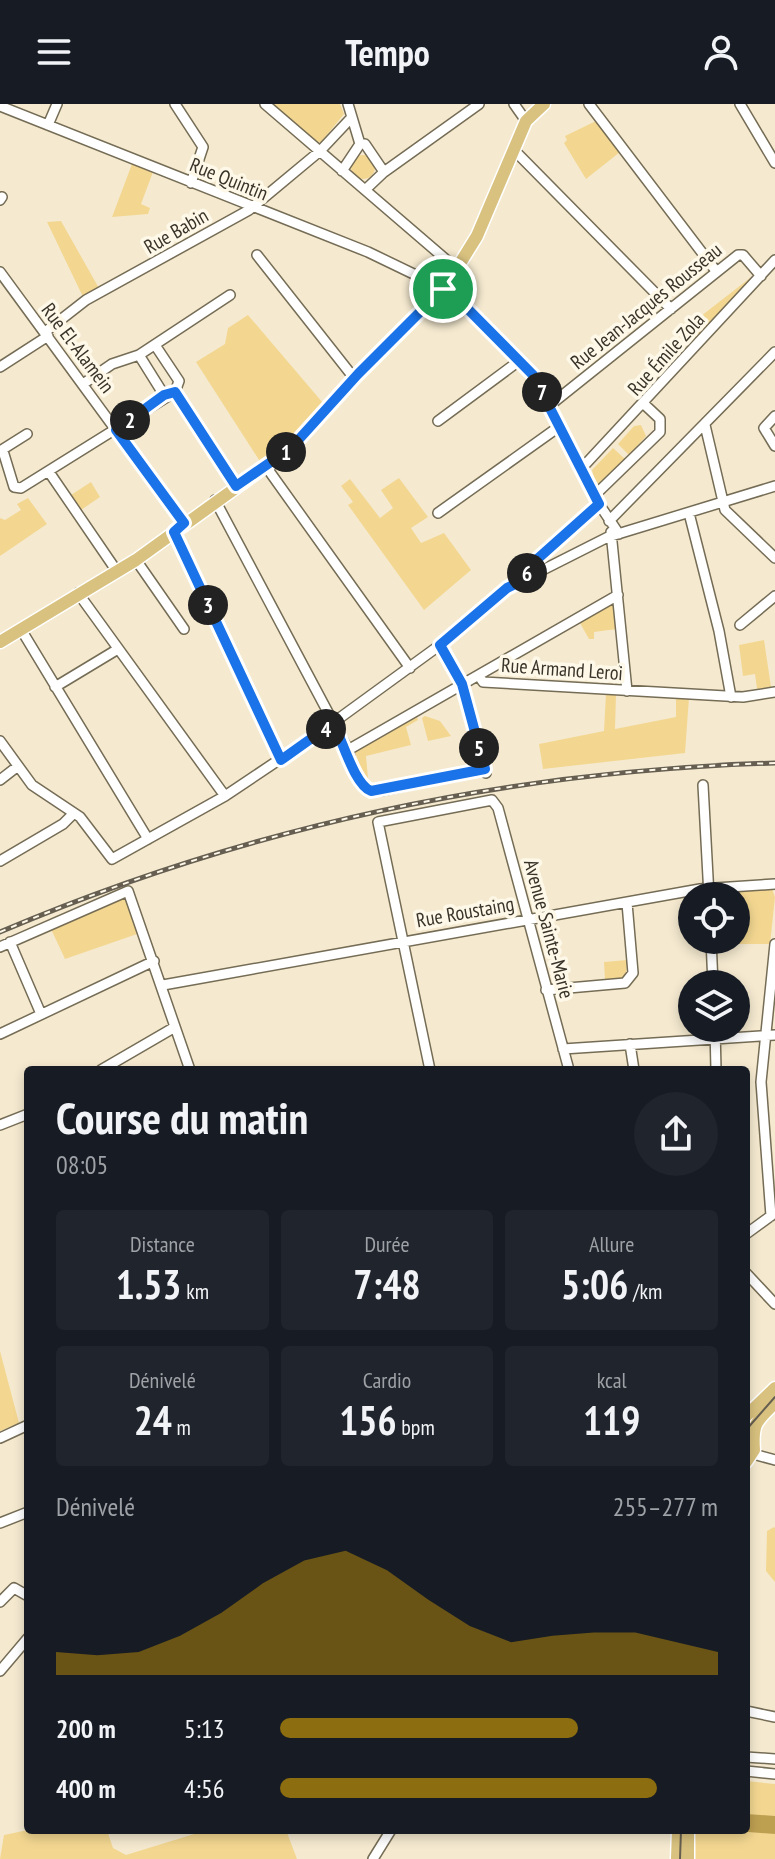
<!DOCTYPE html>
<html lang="fr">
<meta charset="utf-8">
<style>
:root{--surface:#171b24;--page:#20242c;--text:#f1f3f6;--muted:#9ea1a6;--accent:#8c6d0f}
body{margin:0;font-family:"PT Sans Narrow",sans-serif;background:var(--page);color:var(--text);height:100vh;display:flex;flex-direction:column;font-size:30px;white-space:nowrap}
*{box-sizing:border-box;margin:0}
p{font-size:26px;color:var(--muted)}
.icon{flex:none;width:44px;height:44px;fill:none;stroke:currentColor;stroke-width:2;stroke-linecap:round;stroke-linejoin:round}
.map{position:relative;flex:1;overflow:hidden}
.drawer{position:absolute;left:24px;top:962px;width:726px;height:768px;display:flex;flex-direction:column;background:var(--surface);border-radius:8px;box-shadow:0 4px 12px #0003}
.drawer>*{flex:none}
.controls{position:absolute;left:678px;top:778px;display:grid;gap:16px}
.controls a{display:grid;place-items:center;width:72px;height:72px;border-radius:50%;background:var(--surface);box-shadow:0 4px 12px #0003;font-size:40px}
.pin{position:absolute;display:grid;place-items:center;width:68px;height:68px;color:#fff;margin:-34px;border:4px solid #fff;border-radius:50%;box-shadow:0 2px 8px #0007}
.km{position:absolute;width:40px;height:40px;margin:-20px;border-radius:50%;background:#222;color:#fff;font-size:22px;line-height:40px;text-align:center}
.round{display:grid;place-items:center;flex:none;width:84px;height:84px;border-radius:42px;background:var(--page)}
.head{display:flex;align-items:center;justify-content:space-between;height:136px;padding:0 32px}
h1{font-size:44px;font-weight:800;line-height:60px}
.stats{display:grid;grid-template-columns:repeat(3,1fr);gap:12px;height:136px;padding:8px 32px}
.stats div{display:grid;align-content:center;border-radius:8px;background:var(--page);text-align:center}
.stats b{font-size:40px;font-weight:800}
.stats small{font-size:22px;font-weight:400}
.stats p{font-size:22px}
.chart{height:224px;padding:16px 32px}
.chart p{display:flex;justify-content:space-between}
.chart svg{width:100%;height:144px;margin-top:8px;fill:var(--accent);opacity:.7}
ul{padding:0 32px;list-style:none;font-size:26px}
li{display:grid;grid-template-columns:128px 96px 1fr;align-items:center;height:60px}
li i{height:20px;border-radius:10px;background:var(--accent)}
header{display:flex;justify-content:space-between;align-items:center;height:104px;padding:0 32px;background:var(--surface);font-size:36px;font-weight:800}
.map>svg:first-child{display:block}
.green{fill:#f3d791}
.water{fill:#bea051}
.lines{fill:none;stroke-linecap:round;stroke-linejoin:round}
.minor-casing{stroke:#756c55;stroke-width:12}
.major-casing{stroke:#fff;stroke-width:15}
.minor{stroke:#fff;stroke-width:9}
.major{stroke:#d9c27f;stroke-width:12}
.tram{stroke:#655e51;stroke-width:2}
.rail-casing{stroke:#655e51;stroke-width:5}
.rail{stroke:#fef8e8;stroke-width:2;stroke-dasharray:6;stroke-linecap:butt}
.route-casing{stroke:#fff;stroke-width:16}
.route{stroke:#1a73e8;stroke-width:10}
.labels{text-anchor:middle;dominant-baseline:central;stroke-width:7;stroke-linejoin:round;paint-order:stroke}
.street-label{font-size:20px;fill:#39342a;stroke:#fef8e8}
</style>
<header><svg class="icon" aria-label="menu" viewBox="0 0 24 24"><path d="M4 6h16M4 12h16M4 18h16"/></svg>Tempo<svg class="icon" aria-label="person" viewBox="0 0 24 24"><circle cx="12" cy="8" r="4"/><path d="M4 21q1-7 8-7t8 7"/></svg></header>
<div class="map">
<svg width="775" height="1755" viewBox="0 0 775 1755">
<rect width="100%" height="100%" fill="#f5ead0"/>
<path class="green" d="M272,0H340L344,10L321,38H316Z
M596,17L620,48L586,75L564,39L567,36L565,32Z
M351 63a12 12 0 1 1 24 0a12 12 0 1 1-24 0Z
M132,60L153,68L141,100L150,104L148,110L112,113Z
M61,117L100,186L84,195L47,118Z
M750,174L753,178L695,242L683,226Z
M248,211L323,299L292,335L261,359L196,258L225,240L228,224Z
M641,321L646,332L629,351L618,340L634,322Z
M613,344L625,355L596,383L592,366Z
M399,374L428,413L411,424L421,439L444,429L471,466L424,506L348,401L353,398L341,382L350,375L380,414L393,404L381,386Z
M91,378L100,393L81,406L71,391Z
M28,394L47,420L0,452V414L5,416L21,406L17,400Z
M612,500L615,502L617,525L594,528V535H589L580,519Z
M764,536L771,583L757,585L755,570L743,572L739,541Z
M606,590L616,591L615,625L676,613V593L689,594L685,649L543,665L539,640L604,627Z
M425,612L440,617L451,632L428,637L422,614Z
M417,613L418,616L406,623L411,641L366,652L368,674L364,675L355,648Z
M772,785L775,793L770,840H716V836H736V792H715L719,788Z
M126,792L140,829L65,855L51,825Z
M627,856L626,873L605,876L604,858Z
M0,1247L19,1319L0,1327Z
M774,1423L775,1424V1478L766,1467L767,1427Z
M746,1677L775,1680V1755H693V1726H746Z
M28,1726H107L113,1744L126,1751L207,1726H286L297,1755H0L4,1731Z"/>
<path class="water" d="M746,1710L775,1712V1730L723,1726H746Z"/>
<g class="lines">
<defs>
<path id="minor" d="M175,0L203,43L191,79
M265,0L457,165
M514,0L526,17
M589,0L716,167
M740,0L775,59
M0,2L368,148L451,188L533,271L599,400L619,430
M48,21L57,0
M360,40H365L384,68L365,86
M515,47L671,205
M342,67L360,40L348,0
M384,68L479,0
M0,96L2,93
M257,151L354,274
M0,168L184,419
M45,228L86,196L249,106L320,47L352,13
M155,241L179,277L175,288
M139,251L164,291
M0,263L48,232
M83,280L112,260L139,251L230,191
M175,288L236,382
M549,302L738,151H743L761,172
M775,312L764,324L775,342
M438,317L519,257
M705,321L725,406L775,454
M0,347L27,330
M3,347L14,383L21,384L175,288
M267,364L410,564
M581,365L775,156
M49,368L116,466
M595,391L660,328V315L644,300
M215,396L348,646C354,667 356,688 381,687L485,665
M438,409L560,322
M689,409L719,527L731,593
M609,417L775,248
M174,428L281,656
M611,428L627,587
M136,456L184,525
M529,473L528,465L534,458L599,400
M78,489L225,692
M740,521L775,492
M22,527L148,735
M440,541L462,580L486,669
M479,572L483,578L743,593L775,588
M55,583L118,545
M0,637L32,681L80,713L112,755L225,692L319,629L440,541L507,484L608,433L775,382
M348,646L618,491
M0,676L18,662
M703,681L709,792
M0,757L63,720L72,711
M711,836L713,880
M10,838L41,910
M0,843L128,787L190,966
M163,881L700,785L775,780
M546,886L625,879L633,869L627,799
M715,924L716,966
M0,930L154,857
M630,940L634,966
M563,945L775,931
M101,966L175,923
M430,966L378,718L492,696L498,704L569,966
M0,1021L28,1010
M771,1112L761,978L775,840
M746,1130L772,1111
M746,1169L775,1200
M0,1334L28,1321
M753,1350L775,1356
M0,1419L28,1408
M0,1498L14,1484L28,1492
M0,1567L28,1534
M746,1607L775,1613
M746,1653L775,1655
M746,1667L775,1670
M373,1755L391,1726"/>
<path id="major" d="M0,538L136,456L291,344L354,274L446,182L477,132L526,17L544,0
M746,1312L775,1284
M746,1358L754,1346C752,1320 756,1317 775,1299
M677,1755L678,1726
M688,1755V1726"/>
</defs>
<use href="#minor" class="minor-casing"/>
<use href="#major" class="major-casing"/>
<use href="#minor" class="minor"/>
<use href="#major" class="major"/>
<path class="tram" d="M746,1326L775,1293
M680,1755L681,1726"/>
<defs>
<path id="rail" d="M0,828C247,723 506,667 775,659"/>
</defs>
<use href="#rail" class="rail-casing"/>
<use href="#rail" class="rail"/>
</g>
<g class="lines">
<defs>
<path id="route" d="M443,185L451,188L533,271L599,400L534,458L528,465L529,473L507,484L440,541L462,580L485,665L371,687C354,680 343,637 333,619L281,656L174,428L184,419L116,326L164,291L175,288L236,382L291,344L358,270Z"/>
</defs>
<use href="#route" class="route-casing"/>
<use href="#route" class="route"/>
</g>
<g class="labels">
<g class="street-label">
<text transform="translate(229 75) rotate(22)">Rue Quintin</text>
<text transform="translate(176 127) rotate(-30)">Rue Babin</text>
<text transform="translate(646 202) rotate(-39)">Rue Jean-Jacques Rousseau</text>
<text transform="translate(78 244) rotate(53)">Rue El-Alamein</text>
<text transform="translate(666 250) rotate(-48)">Rue Émile Zola</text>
<text transform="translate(562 565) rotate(4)">Rue Armand Leroi</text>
<text transform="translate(465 808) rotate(-10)">Rue Roustaing</text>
<text transform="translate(549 825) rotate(75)">Avenue Sainte-Marie</text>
</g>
</g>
</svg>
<div class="controls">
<a><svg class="icon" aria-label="locate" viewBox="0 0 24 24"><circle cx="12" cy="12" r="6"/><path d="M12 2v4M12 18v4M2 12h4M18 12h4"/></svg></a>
<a><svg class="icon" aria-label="layers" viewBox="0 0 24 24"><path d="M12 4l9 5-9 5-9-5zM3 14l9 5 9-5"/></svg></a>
</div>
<div class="pin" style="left:443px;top:185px;background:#1e9e55"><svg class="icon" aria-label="arrive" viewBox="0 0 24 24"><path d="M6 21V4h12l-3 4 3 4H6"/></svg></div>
<b class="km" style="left:286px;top:348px">1</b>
<b class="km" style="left:130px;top:316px">2</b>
<b class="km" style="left:208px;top:501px">3</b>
<b class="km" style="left:326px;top:625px">4</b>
<b class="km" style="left:479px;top:644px">5</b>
<b class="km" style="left:527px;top:469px">6</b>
<b class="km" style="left:542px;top:288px">7</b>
<section class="drawer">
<div class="head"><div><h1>Course du matin</h1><p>08:05</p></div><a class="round"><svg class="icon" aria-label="share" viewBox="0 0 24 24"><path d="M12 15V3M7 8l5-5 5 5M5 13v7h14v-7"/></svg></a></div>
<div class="stats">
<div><p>Distance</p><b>1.53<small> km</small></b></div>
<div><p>Durée</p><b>7:48</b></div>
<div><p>Allure</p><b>5:06<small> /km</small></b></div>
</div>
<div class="stats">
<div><p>Dénivelé</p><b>24<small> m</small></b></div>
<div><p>Cardio</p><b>156<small> bpm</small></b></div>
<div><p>kcal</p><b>119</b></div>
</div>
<div class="chart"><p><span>Dénivelé</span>255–277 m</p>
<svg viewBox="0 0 160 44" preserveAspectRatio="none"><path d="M0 44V37L10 38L20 37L30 32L40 25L50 16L60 9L70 6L80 12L90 21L100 29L110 34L120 32L130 31L140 31L150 34L160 37V44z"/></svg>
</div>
<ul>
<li><b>200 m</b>5:13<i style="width:68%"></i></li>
<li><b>400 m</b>4:56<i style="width:86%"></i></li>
</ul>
</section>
</div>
